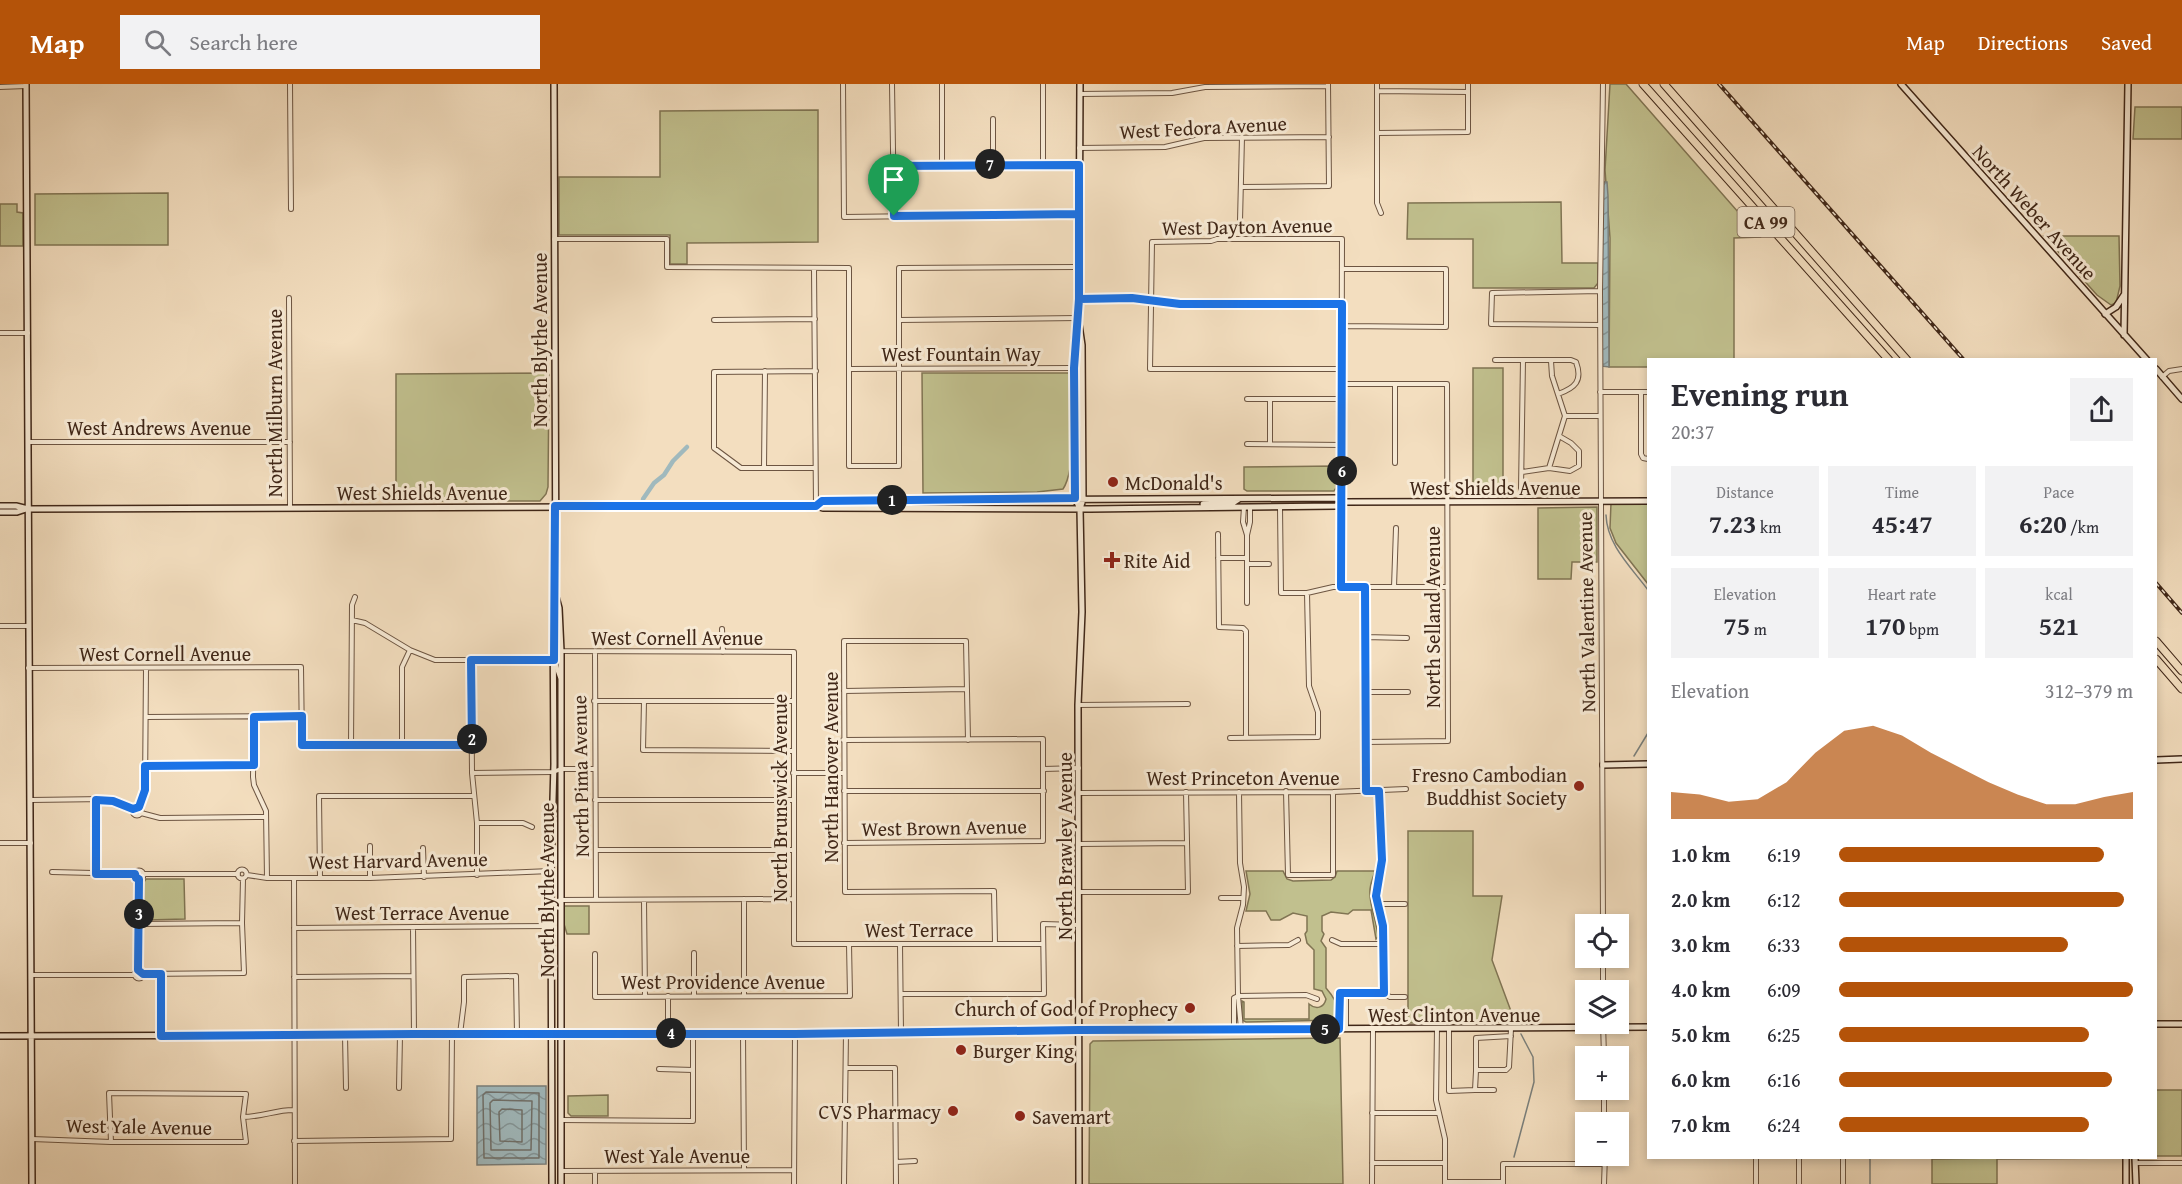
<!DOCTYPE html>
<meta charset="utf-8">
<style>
:root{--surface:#fff;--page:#f2f2f3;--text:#2b2b33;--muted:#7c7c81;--accent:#b45309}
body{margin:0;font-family:"Gentium Book Plus",serif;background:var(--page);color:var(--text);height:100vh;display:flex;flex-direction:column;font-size:22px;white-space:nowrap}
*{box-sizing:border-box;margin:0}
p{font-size:20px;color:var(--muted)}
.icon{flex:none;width:33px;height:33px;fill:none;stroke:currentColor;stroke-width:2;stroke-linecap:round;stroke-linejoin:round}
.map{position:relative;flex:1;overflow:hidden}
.details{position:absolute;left:1647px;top:274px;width:510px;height:801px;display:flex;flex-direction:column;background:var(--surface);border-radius:0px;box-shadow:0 3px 9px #0003}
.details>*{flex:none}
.controls{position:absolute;left:1575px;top:830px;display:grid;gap:12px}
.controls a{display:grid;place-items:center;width:54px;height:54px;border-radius:0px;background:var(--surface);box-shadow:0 3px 9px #0003;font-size:30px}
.pin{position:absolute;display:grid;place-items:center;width:51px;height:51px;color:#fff;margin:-62px -26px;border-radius:50% 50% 50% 0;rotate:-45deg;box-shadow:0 0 6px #0007}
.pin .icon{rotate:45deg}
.km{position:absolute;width:30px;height:30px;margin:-15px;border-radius:50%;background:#222;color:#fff;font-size:16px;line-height:30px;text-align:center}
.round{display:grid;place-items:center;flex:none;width:63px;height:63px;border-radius:0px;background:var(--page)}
.head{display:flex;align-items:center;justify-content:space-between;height:102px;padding:0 24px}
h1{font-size:33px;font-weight:700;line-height:45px}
.metrics{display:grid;grid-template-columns:repeat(3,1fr);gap:9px;height:102px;padding:6px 24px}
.metrics div{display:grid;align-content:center;border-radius:0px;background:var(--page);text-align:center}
.metrics b{font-size:26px;font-weight:700}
.metrics small{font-size:16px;font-weight:400}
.metrics p{font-size:16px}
.chart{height:168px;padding:12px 24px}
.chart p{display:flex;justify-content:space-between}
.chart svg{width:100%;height:108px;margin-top:6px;fill:var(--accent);opacity:.7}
ul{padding:0 24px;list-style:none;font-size:20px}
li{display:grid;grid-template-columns:96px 72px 1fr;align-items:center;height:45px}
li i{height:15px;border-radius:8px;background:var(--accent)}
header{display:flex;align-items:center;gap:36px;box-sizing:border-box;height:84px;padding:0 30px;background:var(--accent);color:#fff}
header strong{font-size:28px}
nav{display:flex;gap:33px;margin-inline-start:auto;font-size:21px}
.search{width:420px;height:54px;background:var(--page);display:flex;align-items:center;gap:15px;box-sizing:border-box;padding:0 21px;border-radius:0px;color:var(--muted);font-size:22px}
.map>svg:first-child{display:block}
.green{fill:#c1c08e;stroke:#807453;stroke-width:1.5}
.water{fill:url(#water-waves);stroke:#7a7f7b;stroke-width:1.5}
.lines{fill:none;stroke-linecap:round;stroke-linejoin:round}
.shore{stroke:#70706a;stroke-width:1.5}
.stream{stroke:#7a7f7b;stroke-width:1.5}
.canal{stroke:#a0b9bd;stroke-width:4.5}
.street-casing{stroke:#6d5542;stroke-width:6}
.secondary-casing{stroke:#402718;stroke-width:8}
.highway-casing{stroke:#402718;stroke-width:9}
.street{stroke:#f7ead5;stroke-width:4}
.secondary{stroke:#f7ead5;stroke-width:5}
.highway{stroke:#f3debf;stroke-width:7}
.rail-casing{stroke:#402718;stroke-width:4}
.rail{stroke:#f7ead5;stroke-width:1.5;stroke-dasharray:4.5;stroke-linecap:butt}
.route-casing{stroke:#fff;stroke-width:12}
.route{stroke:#1a73e8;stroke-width:8}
.poi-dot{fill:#8f2418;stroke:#f7ead5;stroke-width:2}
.labels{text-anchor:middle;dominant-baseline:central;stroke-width:6;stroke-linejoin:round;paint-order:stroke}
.shield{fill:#f7ead5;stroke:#776251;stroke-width:1.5}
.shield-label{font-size:18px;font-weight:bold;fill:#402718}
.street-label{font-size:20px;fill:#402718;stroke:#f7ead5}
.poi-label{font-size:20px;fill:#402718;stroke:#f7ead5;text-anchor:start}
</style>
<header>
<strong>Map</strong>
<div class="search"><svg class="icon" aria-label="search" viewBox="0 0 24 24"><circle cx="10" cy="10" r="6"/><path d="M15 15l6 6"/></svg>Search here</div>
<nav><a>Map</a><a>Directions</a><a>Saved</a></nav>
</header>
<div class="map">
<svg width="2182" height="1100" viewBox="0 0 2182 1100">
<defs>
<pattern id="water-waves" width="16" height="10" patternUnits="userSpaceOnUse" patternTransform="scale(1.5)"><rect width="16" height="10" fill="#a0b9bd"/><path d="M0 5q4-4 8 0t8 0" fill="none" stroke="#849699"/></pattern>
</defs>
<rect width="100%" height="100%" fill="#f3debf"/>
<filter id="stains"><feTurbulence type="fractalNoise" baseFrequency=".00333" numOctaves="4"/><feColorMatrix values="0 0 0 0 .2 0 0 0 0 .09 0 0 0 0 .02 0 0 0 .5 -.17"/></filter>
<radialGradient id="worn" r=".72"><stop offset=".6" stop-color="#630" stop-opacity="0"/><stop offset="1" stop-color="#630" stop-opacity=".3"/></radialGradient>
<path class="green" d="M1610,0H1626L1760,153L1734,154V276H1648V283H1609L1610,154L1605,86Z
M2135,23H2182V55H2133Z
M818,26V158L687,159V180H670V151H559V93H660V27Z
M168,109V161H35V110Z
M1561,118L1562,179H1598V199L1594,204H1473V155H1407L1408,119Z
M0,120H17V128L23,129V162H0Z
M2044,152H2119L2120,202L2116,219L2111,221L2097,211Z
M1473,284H1503V412H1473Z
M549,289L548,403L546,410L540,417H396V290Z
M922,289H1069C1073,315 1077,384 1063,405L1037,408L923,409Z
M1336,382V404L1334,407H1247L1244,405V383Z
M1611,419H1648V500L1616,459L1610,444Z
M1597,423V478H1572L1571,495H1538V424Z
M1408,747H1473V812H1502L1492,876L1515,938L1408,939Z
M1246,787H1283L1287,795L1293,797L1331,796L1335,793L1337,787H1375C1373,795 1369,801 1370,810C1370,823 1377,838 1378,853L1376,855L1371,826H1353L1348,830L1331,828L1322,832V847L1324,850L1321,857L1326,864V904C1334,913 1342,925 1336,936L1246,938L1242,936V917L1244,918V935H1309V920C1316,926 1324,924 1326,915L1322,907L1314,905V866L1307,859L1305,850L1307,847V832L1293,829L1280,836H1271L1266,827H1246L1250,810Z
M146,795H184L185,835L147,836L144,832V798Z
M564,822H589V850H567L564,840Z
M1340,954L1343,1100H1089L1090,960L1093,957Z
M2156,1006H2182V1072H2156Z
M608,1011V1032H571L568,1029V1012Z
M1997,1074H2121L1997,1075V1100H1932V1075Z"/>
<path class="water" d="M1602,98H1607L1608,112L1609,283L1602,282Z
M477,1002H546V1080L477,1081Z"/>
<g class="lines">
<path class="shore" d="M486,1008L539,1009V1074H484L483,1011Z
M493,1016L532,1017L531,1066H491L490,1019Z
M502,1025L522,1026V1058L500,1057L499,1028Z"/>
<path class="stream" d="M1606,431C1607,461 1631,483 1648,506
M1634,672L1648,649
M1514,1073L1534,998L1533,973L1521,950
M1870,1074V1100"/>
<path class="canal" d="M643,415L654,399L664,391L673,377L687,363"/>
<defs>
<path id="street" d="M290,0L291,125
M843,0L844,133L1079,130
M892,0L894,132
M942,0V81
M1377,0V119L1381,129
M1603,0L1600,207L1603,840
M0,3L26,2
M1377,7L1468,8
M1080,10L1172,9L1205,3L1328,2
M993,35V80
M1377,49L1468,48V0
M1079,64L1165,63L1204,54L1329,53
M1043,80V0
M893,82L1079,81
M1241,103L1329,102L1328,0
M1240,137L1242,53
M554,155H667V183L849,184V382H899V184L1079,183
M814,185L816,422
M1342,185H1446V243L1343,242
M1600,207L1492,209L1491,240L1600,241
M289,214L290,423
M1079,215L1132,214L1180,220H1342
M714,236L815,235
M899,236L1078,234
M0,249H28
M1495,276H1571L1576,278C1583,297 1575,304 1558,310
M849,285L1074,284
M2162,293L2169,287L2182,285
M1343,300H1447L1448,657L1365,658
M1395,301V379
M1600,308H1648
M1641,308V370L1643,374L1648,375
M1247,315H1343
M1270,315V360
M1565,332H1600
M28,358H290
M1247,360L1342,361
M764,384L765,287
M815,384H741L714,364V288L816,287
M1549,384L1565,332L1552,292L1551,277
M1522,388L1549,384L1570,387L1579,382V367L1571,359L1559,352
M1521,405L1523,276
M1244,423L1243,438L1247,451L1250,438V423
M1280,423L1281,509H1307L1333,503H1447
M1218,450L1219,543L1243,544L1246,547V654
M1247,451V519
M1218,474H1247
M1247,480H1269
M1341,503L1342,155H1217L1211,157L1152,158L1150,285H1342
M1365,503L1366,707
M1394,503L1396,444
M352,536L365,539L410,566L435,576H554L560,593
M0,542H28
M722,545L723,568
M555,553L557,564L561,567L794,568V860H1043
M1365,553L1407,554
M595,567L596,816
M471,576L472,689L477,739V791
M28,584L301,583L302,661H472
M844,607L967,605
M1365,608H1408
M594,617H794
M644,617L643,666L793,667
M1078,621L1188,620
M146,633L302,632
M254,633L253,693L254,701L266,727L267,794
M1230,654L1318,653V628L1309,602L1307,509
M843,656L1043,655V757L844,759
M968,656L966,557H844L845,808L994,807L995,860
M402,660V583L410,566
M351,661L352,521L355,513
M145,683L254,681
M1044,685L1079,684
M472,689L553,688L561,685H594
M793,689H844
M844,707H1044
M1286,707L1288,791H1333V708
M1379,707L1382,775L1376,812L1383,842L1384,909
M1239,708L1240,779L1244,803L1243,821L1237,844L1238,912L1241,945
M1079,709L1333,708L1406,705
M31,716L105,715L133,725
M595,716H793
M132.5 727a4.5 4.5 0 1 1 9 0a4.5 4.5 0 1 1-9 0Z
M139,723L145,707L146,584
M141,729L160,734L266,733
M477,739H523L532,743
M0,759H31
M1079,760L1187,759
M370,762V794
M423,764L424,793
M597,766H793
M237.5 790a4.5 4.5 0 1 1 9 0a4.5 4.5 0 1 1-9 0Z
M134.5 791a4.5 4.5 0 1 1 9 0a4.5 4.5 0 1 1-9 0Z
M52,788L134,790
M96,790V716
M143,790H238
M247,791L267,794H370L551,787
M294,794L295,1100
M320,794L319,712H474
M1079,808H1188L1186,708
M1221,814H1243
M744,815V912
M560,816L793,815
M644,816L645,912
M1379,820H1405
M139,840L242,839
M413,843L414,950
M294,844L551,842
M1332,856L1341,860H1383
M900,860L901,949
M1237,862L1289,861L1298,856
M694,869V912
M595,870V913L850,912L849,860
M1603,873V906
M134.5 890a4.5 4.5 0 1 1 9 0a4.5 4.5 0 1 1-9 0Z
M138,886L139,795
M143,890L244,889L242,839L243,795
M31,891H134
M294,893L413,892
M1346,909V944
M901,910H1044L1043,840L1078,841
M668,912V950
M1238,912L1306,911L1317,915
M1603,939L1604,972
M1234,945V914L1238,912
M1339,945L1340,909H1384L1390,913H1405
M1437,945L1436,1016L1445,1055V1100
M1449,945V1007L1475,1006
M460,950L464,918V893L516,892L517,950
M743,950L744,1086
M345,951L346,1004
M161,952V890
M846,984H895L896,1100
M659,985L693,986
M1476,987V954L1511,952
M399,1004L400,951
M1604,1005V1038
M1494,1006H1475L1476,987L1478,986H1506L1509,983L1511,945
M1372,1029H1439
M243,1033C261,1033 276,1026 293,1026
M561,1036L693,1037V950
M32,1055L111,1058H246L243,1033L246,1010L109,1009L111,1058
M294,1057L451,1055L452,951
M1756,1074V1100
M1799,1074V1100
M896,1078L915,1077
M1372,1079H1445
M2136,1079H2182
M561,1087L794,1086
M595,1087V1100
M1445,1098H1503
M794,1100L795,950
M844,1100L846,949
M1372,1100L1373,945
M1503,1100V1080H1605
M1604,1100L1605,1071
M1843,1100V1074"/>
<path id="secondary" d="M26,0L32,1100
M1080,0L1079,215L1074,261V284L1075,414L1080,425
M1901,0L2147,276
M2105,230L2116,223L2124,211
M1078,234L1082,261L1083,415L1080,425L1082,528L1078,621L1079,1100
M2124,251L2128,0
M2156,285L2182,315
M1076,305C1081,316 1075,329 1082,339
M1203,420L1233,419L1239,415
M0,422H16L28,425L816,422L823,424L1090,425L1336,422L1342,418
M816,422L822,417L1336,414L1342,418L1648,417
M0,428H17L26,425
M556,513L559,524L561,567V1100
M2156,676L2182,675
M1603,681L1648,680
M2156,940H2182
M0,952L795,950L1079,946L1648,943
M2126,1074V1100
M2135,1074L2136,1100
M552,1100L551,787L554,680L553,524L556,512L554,0"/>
<path id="highway" d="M1643,0L1889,276
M1664,0L1907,276
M2156,557L2182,587
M2156,575L2182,605"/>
</defs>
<use href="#street" class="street-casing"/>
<use href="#secondary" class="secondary-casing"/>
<use href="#highway" class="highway-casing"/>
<use href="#street" class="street"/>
<use href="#secondary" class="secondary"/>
<use href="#highway" class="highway"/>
<defs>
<path id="rail" d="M1719,0L1964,276
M2156,499L2182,529"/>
</defs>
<use href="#rail" class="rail-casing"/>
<use href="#rail" class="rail"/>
</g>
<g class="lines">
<defs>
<path id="route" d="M894,132L1079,130V215L1074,284L1075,414L822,417L816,422H555L554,576H471L472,661H302V632L254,633V681L145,682V706L139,723L133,725L113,717L96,716V790H135L136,794L139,795L138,886L143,890H161V952L414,950H795L1079,946L1339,945L1340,909H1384L1383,842L1376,812L1382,776L1379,707H1366L1365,503H1341L1342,220H1180L1132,214L1079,215C1079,170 1079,126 1079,81L893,82L894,132"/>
</defs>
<use href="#route" class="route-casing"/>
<use href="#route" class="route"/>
</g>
<g class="poi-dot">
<circle cx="1113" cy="398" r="6"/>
<path d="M1109 467h6v6h6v6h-6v6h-6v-6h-6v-6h6z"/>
<circle cx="1579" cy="702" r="6"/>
<circle cx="1190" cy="924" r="6"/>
<circle cx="961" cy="966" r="6"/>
<circle cx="953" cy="1027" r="6"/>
<circle cx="1020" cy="1032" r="6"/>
</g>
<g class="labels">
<rect class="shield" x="1737.5" y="123" width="57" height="30" rx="4.5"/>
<g class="shield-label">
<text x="1766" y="138">CA 99</text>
</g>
<g class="street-label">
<text transform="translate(1203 43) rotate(-3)">West Fedora Avenue</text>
<text transform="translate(2035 128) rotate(48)">North Weber Avenue</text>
<text transform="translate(1247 142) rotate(-1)">West Dayton Avenue</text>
<text transform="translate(539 256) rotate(-90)">North Blythe Avenue</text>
<text x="961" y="269">West Fountain Way</text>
<text transform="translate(274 319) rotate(-90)">North Milburn Avenue</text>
<text x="159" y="343">West Andrews Avenue</text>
<text x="1495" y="403">West Shields Avenue</text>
<text x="422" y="408">West Shields Avenue</text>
<text transform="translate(1586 528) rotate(-91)">North Valentine Avenue</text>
<text transform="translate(1432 533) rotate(-90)">North Selland Avenue</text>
<text x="677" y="553">West Cornell Avenue</text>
<text x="165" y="569">West Cornell Avenue</text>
<text transform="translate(830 683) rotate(-90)">North Hanover Avenue</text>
<text transform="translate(580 692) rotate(-91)">North Pima Avenue</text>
<text x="1243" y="693">West Princeton Avenue</text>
<text transform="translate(779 714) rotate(-90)">North Brunswick Avenue</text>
<text transform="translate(944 743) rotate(-1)">West Brown Avenue</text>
<text transform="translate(1064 762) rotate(-90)">North Brawley Avenue</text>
<text transform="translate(398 776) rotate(-1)">West Harvard Avenue</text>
<text transform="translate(546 806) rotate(-90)">North Blythe Avenue</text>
<text x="422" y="828">West Terrace Avenue</text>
<text x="919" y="845">West Terrace</text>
<text x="723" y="897">West Providence Avenue</text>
<text x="1454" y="930">West Clinton Avenue</text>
<text transform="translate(139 1042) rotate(1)">West Yale Avenue</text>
<text x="677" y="1071">West Yale Avenue</text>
</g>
<g class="poi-label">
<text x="1125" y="398">McDonald's</text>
<text x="1124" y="476">Rite Aid</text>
<text x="1567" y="690" text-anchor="end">Fresno Cambodian<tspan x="1567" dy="23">Buddhist Society</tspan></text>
<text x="1178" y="924" text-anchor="end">Church of God of Prophecy</text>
<text x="973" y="966">Burger King</text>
<text x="941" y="1027" text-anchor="end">CVS Pharmacy</text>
<text x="1032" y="1032">Savemart</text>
</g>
</g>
<rect width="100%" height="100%" filter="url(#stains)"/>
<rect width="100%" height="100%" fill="url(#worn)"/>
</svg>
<div class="controls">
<a><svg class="icon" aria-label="locate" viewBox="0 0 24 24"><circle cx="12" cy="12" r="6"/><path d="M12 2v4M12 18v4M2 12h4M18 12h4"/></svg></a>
<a><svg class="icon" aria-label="layers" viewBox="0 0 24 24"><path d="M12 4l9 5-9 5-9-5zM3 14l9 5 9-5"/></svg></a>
<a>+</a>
<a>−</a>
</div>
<div class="pin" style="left:894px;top:132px;background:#1e9e55"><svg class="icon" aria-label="arrive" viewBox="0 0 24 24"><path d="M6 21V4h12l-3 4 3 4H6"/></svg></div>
<b class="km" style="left:892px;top:416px">1</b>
<b class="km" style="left:472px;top:655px">2</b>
<b class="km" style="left:139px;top:830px">3</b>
<b class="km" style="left:671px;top:949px">4</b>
<b class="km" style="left:1325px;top:945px">5</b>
<b class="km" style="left:1342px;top:387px">6</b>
<b class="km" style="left:990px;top:80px">7</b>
<section class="details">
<div class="head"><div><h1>Evening run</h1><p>20:37</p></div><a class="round"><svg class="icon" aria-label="share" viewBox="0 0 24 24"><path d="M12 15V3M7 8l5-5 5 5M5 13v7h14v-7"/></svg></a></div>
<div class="metrics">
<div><p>Distance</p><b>7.23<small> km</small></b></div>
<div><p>Time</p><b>45:47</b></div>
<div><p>Pace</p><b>6:20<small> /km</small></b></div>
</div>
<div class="metrics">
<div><p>Elevation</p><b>75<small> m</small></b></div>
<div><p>Heart rate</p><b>170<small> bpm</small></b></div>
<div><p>kcal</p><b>521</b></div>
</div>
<div class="chart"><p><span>Elevation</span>312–379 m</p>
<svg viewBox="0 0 160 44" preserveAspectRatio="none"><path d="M0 44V33L10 34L20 37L30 36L40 29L50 17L60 8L70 6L80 10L90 17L100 23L110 29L120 34L130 38L140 38L150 35L160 33V44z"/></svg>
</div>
<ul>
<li><b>1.0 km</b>6:19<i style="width:90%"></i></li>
<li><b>2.0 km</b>6:12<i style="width:97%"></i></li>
<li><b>3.0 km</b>6:33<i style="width:78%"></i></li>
<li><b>4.0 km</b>6:09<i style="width:100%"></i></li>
<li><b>5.0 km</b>6:25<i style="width:85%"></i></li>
<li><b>6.0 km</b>6:16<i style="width:93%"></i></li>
<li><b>7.0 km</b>6:24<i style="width:85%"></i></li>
</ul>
</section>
</div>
